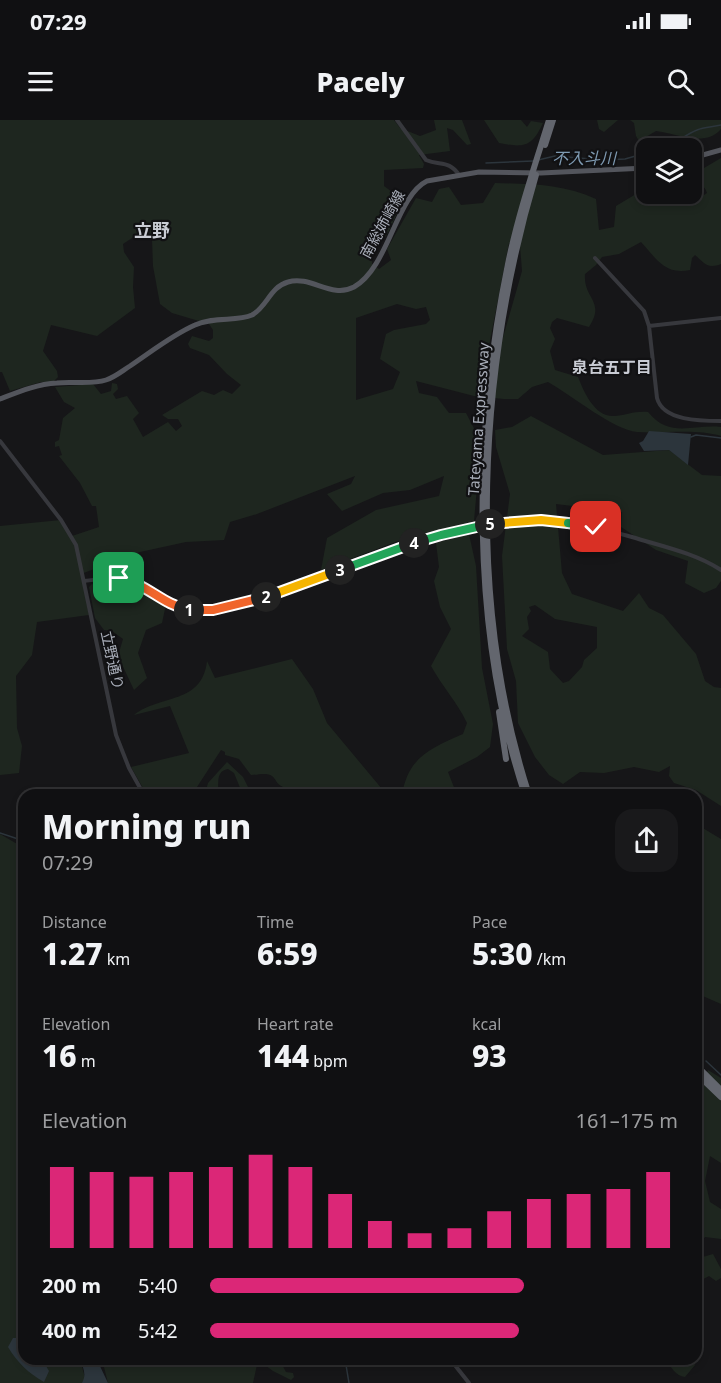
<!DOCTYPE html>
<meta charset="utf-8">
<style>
:root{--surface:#101012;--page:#19191b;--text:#f1f3f6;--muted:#9c9d9f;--line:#303032;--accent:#db2777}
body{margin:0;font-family:"Noto Sans","Noto Sans JP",sans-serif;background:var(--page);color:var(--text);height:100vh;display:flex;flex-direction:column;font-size:22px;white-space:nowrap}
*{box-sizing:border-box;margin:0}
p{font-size:20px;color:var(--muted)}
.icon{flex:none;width:33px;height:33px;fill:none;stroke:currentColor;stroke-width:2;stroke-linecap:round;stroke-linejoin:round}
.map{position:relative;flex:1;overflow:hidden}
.side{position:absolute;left:18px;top:669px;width:684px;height:576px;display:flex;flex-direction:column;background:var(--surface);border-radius:18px;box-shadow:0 3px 9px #0003,0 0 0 2px var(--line)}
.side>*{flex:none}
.fabs{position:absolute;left:636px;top:18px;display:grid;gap:12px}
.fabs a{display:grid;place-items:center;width:66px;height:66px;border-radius:12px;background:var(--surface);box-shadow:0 3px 9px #0003,0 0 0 2px var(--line);font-size:30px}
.pin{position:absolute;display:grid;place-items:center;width:51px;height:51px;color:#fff;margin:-26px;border-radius:12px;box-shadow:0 3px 9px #0006}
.km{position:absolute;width:30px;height:30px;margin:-15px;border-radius:50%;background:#222;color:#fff;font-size:16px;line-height:30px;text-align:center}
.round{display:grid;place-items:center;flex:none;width:63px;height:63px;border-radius:18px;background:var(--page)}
.summary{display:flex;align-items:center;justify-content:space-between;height:102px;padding:0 24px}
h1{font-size:33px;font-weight:800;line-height:45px}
.metrics{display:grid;grid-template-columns:repeat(3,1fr);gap:9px;height:102px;padding:6px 24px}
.metrics div{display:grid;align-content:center}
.metrics b{font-size:30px;font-weight:800}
.metrics small{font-size:16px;font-weight:400}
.metrics p{font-size:16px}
.chart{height:168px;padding:12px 24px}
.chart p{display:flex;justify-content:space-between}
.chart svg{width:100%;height:108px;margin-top:6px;stroke:var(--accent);stroke-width:6}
ul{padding:0 24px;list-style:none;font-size:20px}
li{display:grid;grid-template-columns:96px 72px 1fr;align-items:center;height:45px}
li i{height:15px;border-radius:8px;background:var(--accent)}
.status{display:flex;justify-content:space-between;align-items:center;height:42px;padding:0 30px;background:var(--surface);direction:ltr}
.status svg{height:16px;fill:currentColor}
header{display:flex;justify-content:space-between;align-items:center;height:78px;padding:0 24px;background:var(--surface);font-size:27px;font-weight:800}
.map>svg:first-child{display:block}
.green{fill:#1e261f;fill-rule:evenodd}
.water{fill:#2c353c}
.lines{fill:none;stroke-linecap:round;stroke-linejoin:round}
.stream{stroke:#2c353c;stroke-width:1.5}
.minor{stroke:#37383d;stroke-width:4}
.major{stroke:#53555c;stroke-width:5}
.highway{stroke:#63666e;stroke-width:6}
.split-1-casing{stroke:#fff;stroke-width:12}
.split-2-casing{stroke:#fff;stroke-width:12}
.split-3-casing{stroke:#fff;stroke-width:12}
.split-4-casing{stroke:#fff;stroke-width:12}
.split-5-casing{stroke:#fff;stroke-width:12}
.split-6-casing{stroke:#fff;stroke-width:12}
.split-7-casing{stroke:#fff;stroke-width:12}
.split-1{stroke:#f0652b;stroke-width:8}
.split-2{stroke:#f0652b;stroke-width:8}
.split-3{stroke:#f5b400;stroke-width:8}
.split-4{stroke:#22a559;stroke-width:8}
.split-5{stroke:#22a559;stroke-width:8}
.split-6{stroke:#f5b400;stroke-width:8}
.split-7{stroke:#22a559;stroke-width:8}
.labels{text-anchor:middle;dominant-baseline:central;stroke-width:4.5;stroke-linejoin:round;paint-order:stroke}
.street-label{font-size:15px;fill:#a8adb8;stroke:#111113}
.water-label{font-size:16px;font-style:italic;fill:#7f9bb3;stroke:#111113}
.neighbourhood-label{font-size:16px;font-weight:bold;fill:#c9ccd4;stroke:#111113}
.quarter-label{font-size:18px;font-weight:bold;fill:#c9ccd4;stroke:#111113}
</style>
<div class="status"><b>07:29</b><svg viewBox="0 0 49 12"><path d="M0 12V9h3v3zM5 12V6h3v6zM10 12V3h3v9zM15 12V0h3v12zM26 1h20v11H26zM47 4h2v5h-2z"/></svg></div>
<header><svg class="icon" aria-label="menu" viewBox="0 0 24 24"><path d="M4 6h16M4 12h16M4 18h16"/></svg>Pacely<svg class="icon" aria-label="search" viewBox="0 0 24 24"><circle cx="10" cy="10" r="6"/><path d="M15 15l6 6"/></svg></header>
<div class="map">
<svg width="721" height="1263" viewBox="0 0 721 1263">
<rect width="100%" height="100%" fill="#161618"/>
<path class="green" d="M0,0H394L400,8L420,16L436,10L434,0H462L471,24L467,25L453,10L447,8L450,31L419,35L424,44L423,48L384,50V66L403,80L388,113L372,136V144L379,149L391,140L387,129L416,78L432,82L439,69L449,67L461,85L483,83L495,63C531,64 563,64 596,79L599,110L614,107L616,86L646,68V74H688L701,77L707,73C705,66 699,62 692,61V51L704,48L721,38V144C708,149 705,144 695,135L692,138L690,150C664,155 657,139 641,122L619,134L602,137L596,145L585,154C583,179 606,181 589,207L557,198L552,202L550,208L555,219L550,231L555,250L578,257C584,272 595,298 615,296C628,295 633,291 648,292C670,319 692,304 721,307V316C695,308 664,314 637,312C614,310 571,275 548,262L532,267L518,279H504L474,276L416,261L419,273L437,277L449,293H466L481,322L474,401L398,421L321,450L327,418L376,390L439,376L444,356L410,370L383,373L342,391L327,374L351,364L355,356L257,394L230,402L224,420L186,422L140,432L81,454L89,495L37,502L32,535L16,556L17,608L22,626L19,653L0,655V406L61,400L72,416L99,407L96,386H92L80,363L59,336L62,335L59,326L55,327V322L59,320L63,298L75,288L64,282L55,267L93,264L101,274L111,271L112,263L117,264L118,269L113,274L116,279L127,276L139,293L133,299L143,317L168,302L176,311L182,306L178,299H168L162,295L202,271L214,275L223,270L232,274L241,265L227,254L209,235L190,228L188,224L192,216L209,221L213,218V210L209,204L172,193L160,184L153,146L152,119L135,116L123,124L124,132L134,147L133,167L135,188L97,216L51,205L43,231L57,251L58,257L53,262L47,264L41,262L10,271L2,252H0ZM509,123L520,126L522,151L502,221L488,231ZM397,184L416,189L426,187L430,200L426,204L394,210L386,214L380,239L400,252L393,269L356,280V198Z
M484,0H521L527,7L531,1L543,3C532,27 524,28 499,23Z
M597,0H618L604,12L599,9Z
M630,0H721V9C705,28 676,13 656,11L639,21L636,16L634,3Z
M531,296L603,335L669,330L702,355L721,356V461L716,468L704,473L685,463L688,441L656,430L621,407L622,392L556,384L562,453L572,474L623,491L639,473L649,488L663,495L696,534L705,561L714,567L721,568V686L696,670L674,663L669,656L670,646L659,652L634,647L604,653L580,652L563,664L549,655L535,637L518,603L516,561L507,529L502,436L510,374L496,327L495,310L512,307ZM535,485L555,499L597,507V528L584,540L582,547L569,561L563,563L550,549L548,532L522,516L529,509L527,497L531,491L529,487Z
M469,414L476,446L482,548L493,604L490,627L477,637L448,652L457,675H402C408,637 431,628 463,614L467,603C457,582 442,566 431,546L451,509L440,487L434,461L439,447L436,423Z
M92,464L108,470L137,467L166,484L162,503L146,510L138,533L147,558L134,570L118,536L123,519L112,511L104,510L95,498L89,467Z
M292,539L313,569L327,603L387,675H285L283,667C276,664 277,660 272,656C267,652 257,655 251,655L239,639L225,635V632L221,630L197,667L199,668L201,675H147L131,647L189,633L170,586L134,595C160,574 202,585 207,541L215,558Z
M227,642L243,657L252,675H243L234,653L228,649C216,651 219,662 218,670L210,673L206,670L208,663Z
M696,704L721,719V884L696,873Z
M0,714L24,728V1239H80L85,1258L84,1263H0Z
M708,950L721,958V1043L710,1036L705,1061L710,1082L721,1089V1119L705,1117L696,1128V1007L704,1010L698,975Z
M713,1134L721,1149V1158L716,1161L709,1156L696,1163V1139Z
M102,1239H279L286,1252L293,1253L294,1257L291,1260L273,1251L258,1240L253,1263H108Z
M667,1239H691L695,1245L685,1257C676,1256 670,1247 667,1239Z"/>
<path class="water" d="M649,311L691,314L688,345L669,330L644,331L639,323L643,321Z
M13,1218H20L24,1225V1239H42L49,1251L44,1262C28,1253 17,1242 8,1227Z
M80,1239H99V1244L108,1263H82C87,1254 83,1248 80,1239Z"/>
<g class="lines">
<path class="stream" d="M662,28C675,25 684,15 697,10C704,7 713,7 721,5
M538,40L555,36L602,40L625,39L646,33
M486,43L533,41
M691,317L696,315L721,318
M0,713L24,721
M706,941L721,955
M345,1239L349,1263"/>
<path class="minor" d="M397,0L426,40C440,46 449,40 459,55
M595,138L644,191L649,206L657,278C663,301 701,301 721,301
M649,206L721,198
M0,321L61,400L76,425L116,615L129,648L144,675
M84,461C102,459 122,455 138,463C170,479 170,494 212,490C250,486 285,470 320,457C391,431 462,401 539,400C570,400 602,409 632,417C661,426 695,433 721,450
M450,1239L469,1263"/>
<path class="major" d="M692,38L721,30
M0,279C18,272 37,264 57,263C72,261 91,265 106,260C115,257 122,251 130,246C151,232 172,215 195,205C214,196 237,202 252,195C267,187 270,167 288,162C311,155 331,179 354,167C389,147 396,76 427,61L479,52L541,53L646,48"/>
<path class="highway" d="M545,25L553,0
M499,592L506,639
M525,675C470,510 473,313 508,144C518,95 534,48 549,0
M529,675C466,480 478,250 536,55
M696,945L721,970
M696,953L721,977"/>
</g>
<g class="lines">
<defs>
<path id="split-1" d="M119,458C148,464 161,484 189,490"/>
<path id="split-2" d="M189,490H213L266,477"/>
<path id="split-3" d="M266,477L340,450"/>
<path id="split-4" d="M340,450L414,423"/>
<path id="split-5" d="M414,423L441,415L490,404"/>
<path id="split-6" d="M490,404L541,400L568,403"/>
<path id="split-7" d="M568,403L596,407"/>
</defs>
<use href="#split-1" class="split-1-casing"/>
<use href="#split-2" class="split-2-casing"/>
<use href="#split-3" class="split-3-casing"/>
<use href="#split-4" class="split-4-casing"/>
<use href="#split-5" class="split-5-casing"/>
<use href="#split-6" class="split-6-casing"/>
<use href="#split-7" class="split-7-casing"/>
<use href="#split-1" class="split-1"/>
<use href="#split-2" class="split-2"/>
<use href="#split-3" class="split-3"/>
<use href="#split-4" class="split-4"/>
<use href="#split-5" class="split-5"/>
<use href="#split-6" class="split-6"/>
<use href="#split-7" class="split-7"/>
</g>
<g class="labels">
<g class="street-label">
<text transform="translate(382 104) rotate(-61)">南総姉崎線</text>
<text transform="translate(478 299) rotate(-86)">Tateyama Expressway</text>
<text transform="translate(113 540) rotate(78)">立野通り</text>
</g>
<g class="water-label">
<text x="584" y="38">不入斗川</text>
</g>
<g class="neighbourhood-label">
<text x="612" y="247">泉台五丁目</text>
</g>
<g class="quarter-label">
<text x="152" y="110">立野</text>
</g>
</g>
</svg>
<div class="fabs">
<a><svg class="icon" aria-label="layers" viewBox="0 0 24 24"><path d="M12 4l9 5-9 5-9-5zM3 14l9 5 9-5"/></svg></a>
</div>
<div class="pin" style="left:119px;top:458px;background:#1e9e55"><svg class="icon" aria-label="arrive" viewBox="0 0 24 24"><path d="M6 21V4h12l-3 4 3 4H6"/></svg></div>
<div class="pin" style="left:596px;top:407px;background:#d93025"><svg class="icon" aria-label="check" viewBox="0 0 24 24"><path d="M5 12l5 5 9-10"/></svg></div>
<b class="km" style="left:189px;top:490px">1</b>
<b class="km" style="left:266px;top:477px">2</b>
<b class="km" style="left:340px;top:450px">3</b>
<b class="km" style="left:414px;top:423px">4</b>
<b class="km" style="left:490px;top:404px">5</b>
<section class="side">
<div class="summary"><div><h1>Morning run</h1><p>07:29</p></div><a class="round"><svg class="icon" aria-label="share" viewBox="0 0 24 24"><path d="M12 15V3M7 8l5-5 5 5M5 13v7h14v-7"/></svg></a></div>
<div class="metrics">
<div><p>Distance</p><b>1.27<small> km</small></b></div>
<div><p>Time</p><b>6:59</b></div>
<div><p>Pace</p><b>5:30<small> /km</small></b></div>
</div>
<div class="metrics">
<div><p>Elevation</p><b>16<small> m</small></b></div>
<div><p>Heart rate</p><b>144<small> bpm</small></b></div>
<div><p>kcal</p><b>93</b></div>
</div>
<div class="chart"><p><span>Elevation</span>161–175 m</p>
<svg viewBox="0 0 160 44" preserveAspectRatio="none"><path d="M5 44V11M15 44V13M25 44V15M35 44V13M45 44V11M55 44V6M65 44V11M75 44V22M85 44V33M95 44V38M105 44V36M115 44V29M125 44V24M135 44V22M145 44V20M155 44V13"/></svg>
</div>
<ul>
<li><b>200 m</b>5:40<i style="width:67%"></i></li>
<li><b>400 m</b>5:42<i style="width:66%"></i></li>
</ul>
</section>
</div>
